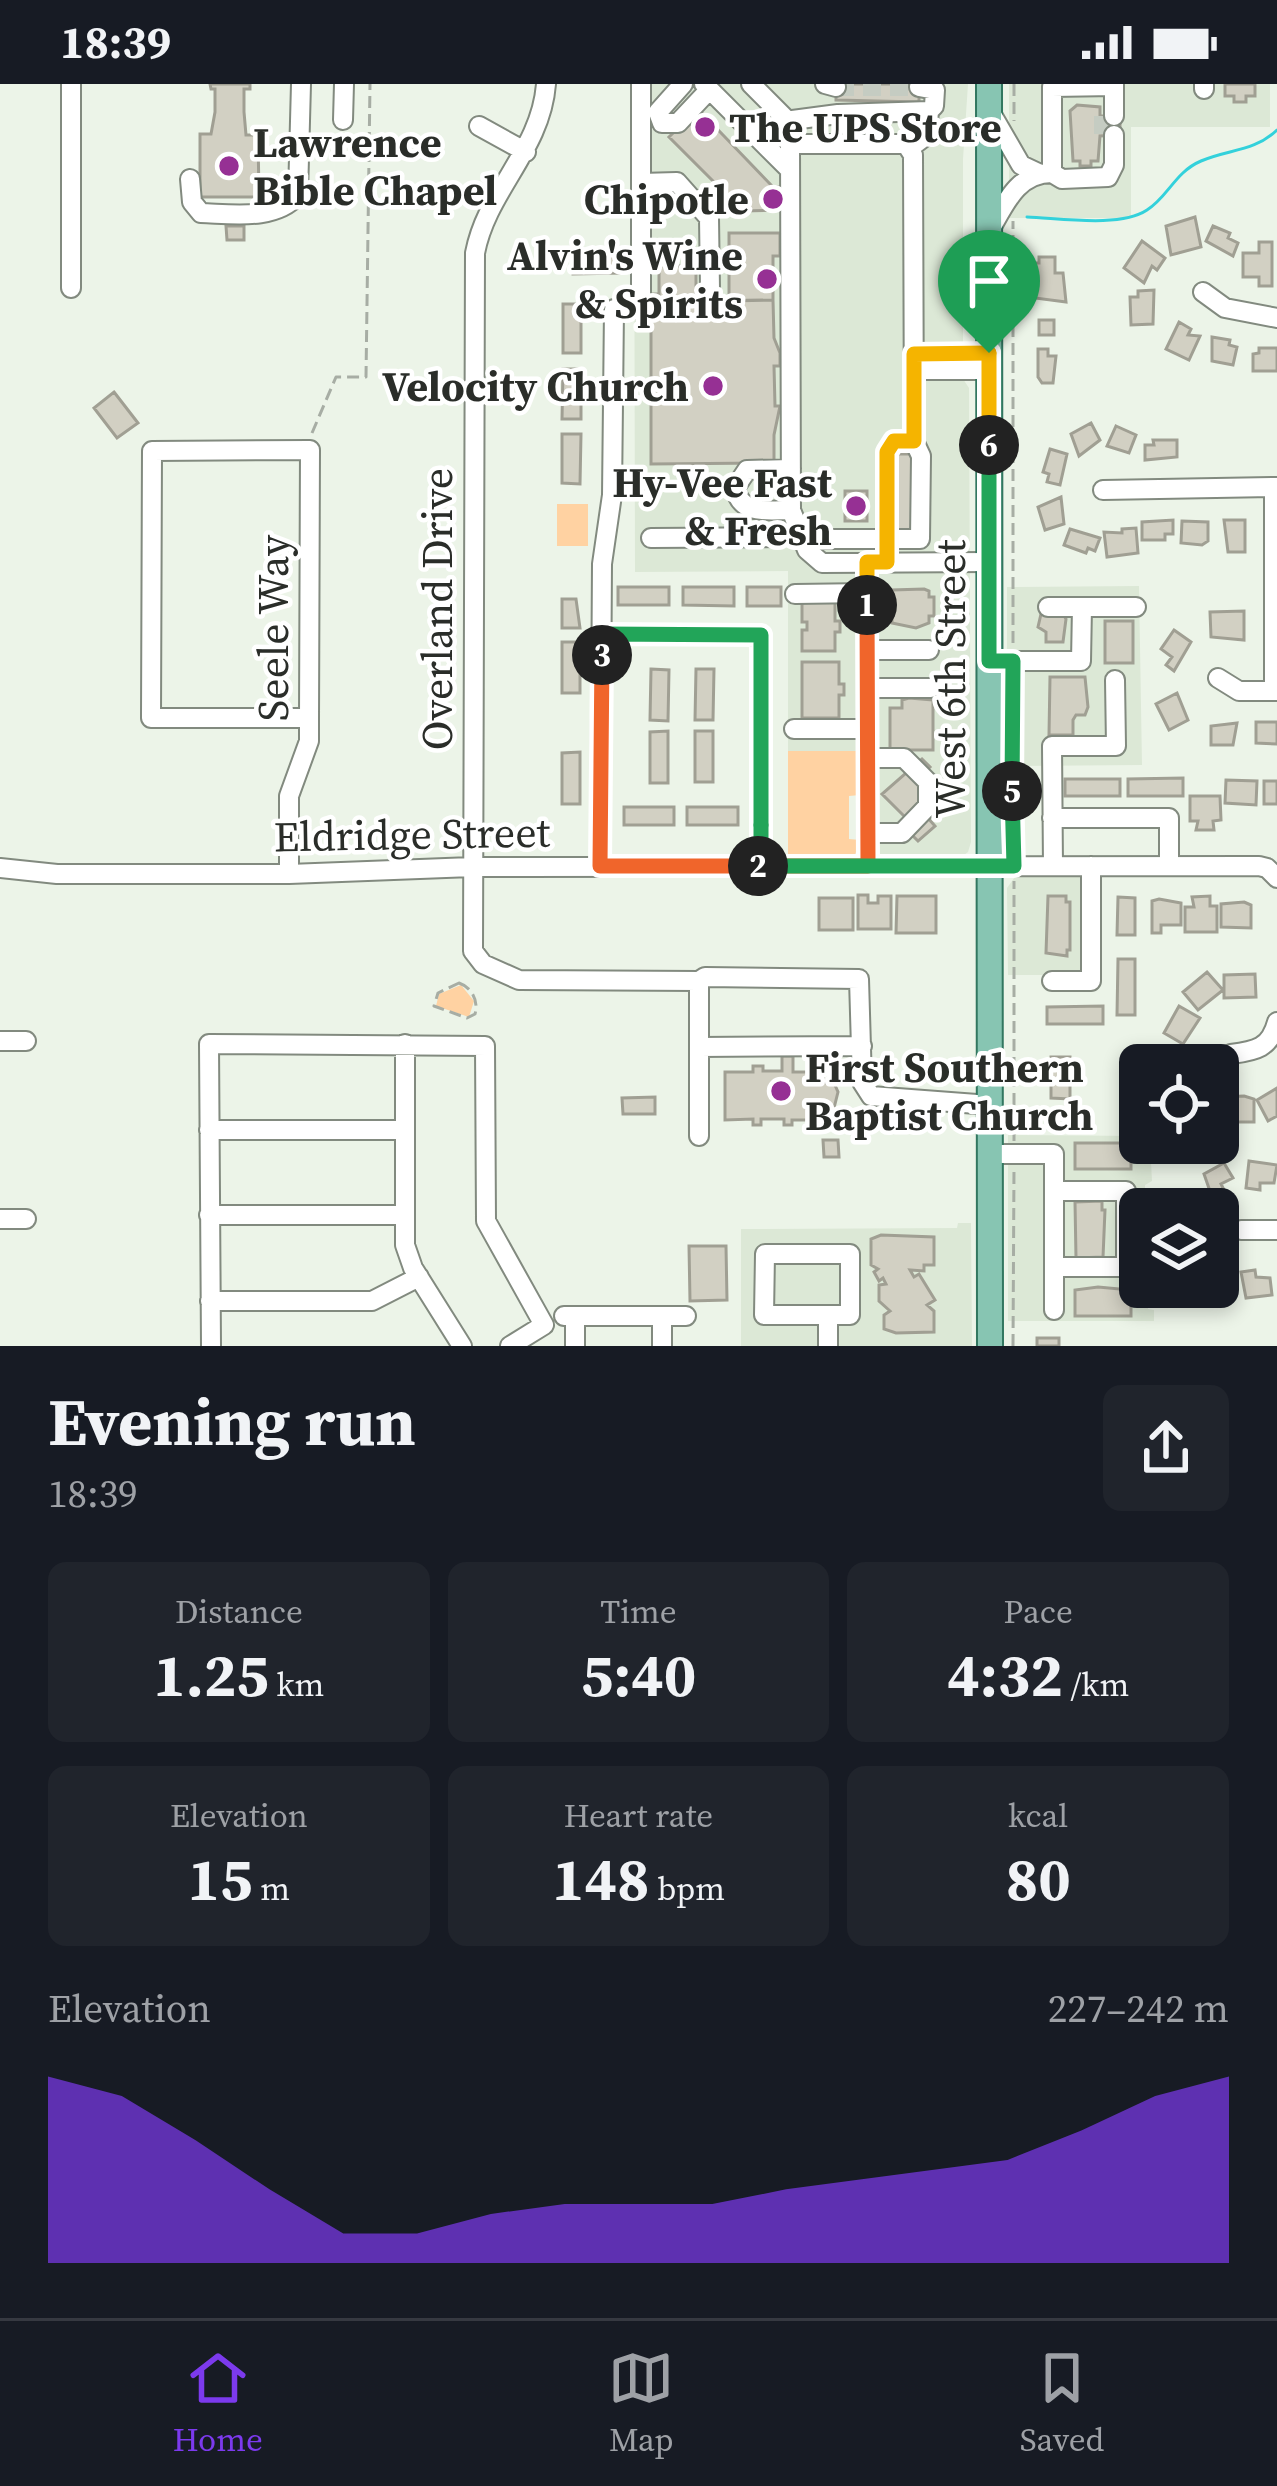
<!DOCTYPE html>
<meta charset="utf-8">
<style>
:root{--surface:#171b24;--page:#20242c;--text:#f1f3f6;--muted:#9ea1a6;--line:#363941;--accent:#7c3aed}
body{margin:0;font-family:"Source Serif 4",serif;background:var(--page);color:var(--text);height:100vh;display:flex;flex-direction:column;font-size:45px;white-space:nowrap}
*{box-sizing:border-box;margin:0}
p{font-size:39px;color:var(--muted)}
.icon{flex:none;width:66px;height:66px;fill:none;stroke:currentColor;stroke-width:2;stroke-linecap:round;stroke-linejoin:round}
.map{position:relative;height:1262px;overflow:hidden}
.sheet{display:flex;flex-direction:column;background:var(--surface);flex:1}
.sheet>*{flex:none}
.controls{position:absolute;left:1119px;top:960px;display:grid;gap:24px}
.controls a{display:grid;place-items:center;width:120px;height:120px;border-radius:18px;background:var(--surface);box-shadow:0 6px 18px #0003;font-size:60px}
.pin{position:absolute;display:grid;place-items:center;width:102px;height:102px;color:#fff;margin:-123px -51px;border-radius:50% 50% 50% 0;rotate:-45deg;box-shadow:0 0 12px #0007}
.pin .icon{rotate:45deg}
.km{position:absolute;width:60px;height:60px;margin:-30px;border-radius:50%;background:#222;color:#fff;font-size:33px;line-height:60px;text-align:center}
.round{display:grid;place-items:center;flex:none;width:126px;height:126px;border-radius:18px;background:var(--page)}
.summary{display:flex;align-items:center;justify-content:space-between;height:204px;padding:0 48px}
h1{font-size:66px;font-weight:700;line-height:90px}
.stats{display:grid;grid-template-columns:repeat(3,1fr);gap:18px;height:204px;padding:12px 48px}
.stats div{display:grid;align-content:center;border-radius:18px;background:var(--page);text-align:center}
.stats b{font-size:60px;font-weight:700}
.stats small{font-size:33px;font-weight:400}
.stats p{font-size:33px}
.chart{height:336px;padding:24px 48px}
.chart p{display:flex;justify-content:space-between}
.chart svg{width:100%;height:216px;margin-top:12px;fill:var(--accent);opacity:.7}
.status{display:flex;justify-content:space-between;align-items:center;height:84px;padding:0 60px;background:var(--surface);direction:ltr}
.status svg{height:33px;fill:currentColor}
.menu{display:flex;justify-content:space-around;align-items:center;height:168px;border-top:3px solid var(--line);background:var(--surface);font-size:33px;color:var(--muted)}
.menu a{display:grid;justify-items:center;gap:6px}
.menu .current{color:var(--accent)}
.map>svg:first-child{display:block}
.built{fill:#dce8d6}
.green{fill:#ffd2a2}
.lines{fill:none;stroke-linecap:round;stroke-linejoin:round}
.stream{stroke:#33d1db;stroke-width:3}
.building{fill:#d2d0c3;stroke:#a09f93;stroke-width:3}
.minor-tunnel{stroke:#c5ccc2;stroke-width:18;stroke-dasharray:18 9;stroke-linecap:butt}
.minor-casing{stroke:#828a7f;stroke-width:22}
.major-casing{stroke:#327760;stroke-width:28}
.path{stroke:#a7ada4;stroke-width:3;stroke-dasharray:12 6;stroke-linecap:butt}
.minor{stroke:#fff;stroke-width:18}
.major{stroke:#87c5b2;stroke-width:24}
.split-1-casing{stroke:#fff;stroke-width:24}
.split-2-casing{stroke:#fff;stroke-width:24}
.split-3-casing{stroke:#fff;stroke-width:24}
.split-4-casing{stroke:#fff;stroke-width:24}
.split-5-casing{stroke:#fff;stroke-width:24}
.split-6-casing{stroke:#fff;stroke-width:24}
.split-7-casing{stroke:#fff;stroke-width:24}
.split-1{stroke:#f5b400;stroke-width:15}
.split-2{stroke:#f0652b;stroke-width:15}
.split-3{stroke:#f0652b;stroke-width:15}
.split-4{stroke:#22a559;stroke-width:15}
.split-5{stroke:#22a559;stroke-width:15}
.split-6{stroke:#22a559;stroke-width:15}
.split-7{stroke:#f5b400;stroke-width:15}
.poi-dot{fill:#963094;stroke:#fff;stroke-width:4.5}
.labels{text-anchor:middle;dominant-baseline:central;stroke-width:9;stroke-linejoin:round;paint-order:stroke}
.poi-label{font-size:42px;font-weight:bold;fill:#2a2d29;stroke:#fff;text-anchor:end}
.street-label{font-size:42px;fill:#2a2d29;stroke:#fff}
</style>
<div class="status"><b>18:39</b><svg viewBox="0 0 49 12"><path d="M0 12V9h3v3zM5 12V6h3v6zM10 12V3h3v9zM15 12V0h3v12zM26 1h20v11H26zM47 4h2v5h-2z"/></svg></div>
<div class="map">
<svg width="1277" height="1262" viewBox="0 0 1277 1262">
<rect width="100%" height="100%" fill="#ecf4e8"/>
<path class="built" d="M634,0H968L963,75V295L969,304L971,758L968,768L960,774L880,772L875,765L860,667H788V487L635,488Z
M1009,0H1270V43H1131V134H1009Z
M1139,502L1142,681L1007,682V503Z
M1017,790H1085V891H1008L1007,804Z
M1008,1051L1140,1052V1059H1150L1152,1097L1145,1101V1125H1140V1203H1148V1225L1154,1226V1237H1008Z
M958,1139H971L972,1262H741V1145L957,1144Z"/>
<path class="green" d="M557,420H588V462H557Z
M788,667H860V711L849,712V755L860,756L855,771L848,775H788Z
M461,901L474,917L469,933L436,922L439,910Z"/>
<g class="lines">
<path class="stream" d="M1027,133C1059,134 1120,144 1147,126C1168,113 1175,88 1201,77C1228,65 1254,68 1277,46"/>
</g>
<path class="building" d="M210,0H250V5H244V28L246,51H258L259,113H200V50H211L215,28V5H211Z
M836,0H919V18L836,16Z
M1225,0H1255V12H1246V18H1234V12H1225Z
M1077,21L1100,23V32H1120V51L1100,52L1098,77H1091V82H1080V77H1073L1070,27Z
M698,25L773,103H780V126L743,127L669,53Z
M1195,133L1201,163L1171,171L1166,142Z
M226,142H244V156H227Z
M1213,142L1230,149L1228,154L1238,159L1233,172L1206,157Z
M729,149H780V172H773V216L729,217Z
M1142,157L1165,174L1157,186L1152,182L1144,199L1124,184Z
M1259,158H1272V202H1259V193H1243V169H1259Z
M573,171H622V189L573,190Z
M1039,173H1055V189H1063L1066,218L1035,214V179H1039Z
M659,182H696V217L773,216L774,254L780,269V282H774L775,322H780L774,351V379L651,380V210H659Z
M1154,206L1153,240L1131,241L1130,213H1138V207Z
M563,220H581V269H563Z
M1039,236H1054V251H1039Z
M1179,238L1191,245L1188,251L1200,252L1189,276L1166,265Z
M1212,253L1230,256L1229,261L1237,263L1233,281L1212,277Z
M1259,264H1277V287H1253V270L1259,269Z
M1038,265H1048V272H1056L1053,299H1042L1038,293Z
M563,285H581V335H562Z
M114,308L138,339L117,354L94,324Z
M1091,339L1100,356L1079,372L1071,350Z
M1116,342L1136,351L1129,369L1107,362Z
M562,350H581L580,400L562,399Z
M1153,356H1177V373L1145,376V361H1154Z
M1050,365L1067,370L1060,401L1047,398L1049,390L1043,388Z
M897,370H913V450H897Z
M845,407H867V437H845Z
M1061,413L1064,440L1045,446L1038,423Z
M1173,436V450H1165V456H1142V438Z
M1224,436H1245V468H1228Z
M1182,437L1208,438V457L1202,461L1181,459Z
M1136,444L1138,469L1107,473L1104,448L1122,449V445Z
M1070,445L1100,454L1095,467L1088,464L1086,469L1064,461Z
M618,503H669V521H618Z
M683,503H734V522L683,521Z
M747,503H781V522H747Z
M924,505L929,507V513H934V532H929V539L916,544L892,539V506Z
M562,515H576L580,544H562Z
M802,517H835V537H840V548H835V567H802V546H807V538H802Z
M1244,527V556L1211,553L1210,528Z
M1041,530H1063L1066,535L1063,558H1046V548L1038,543Z
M1105,537H1133V579H1105Z
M1174,546L1191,558L1174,587L1166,581L1172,573L1161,565Z
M562,558H580V609H562Z
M802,578H839V600H844V611H839V634H802Z
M651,585L669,586L668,637L650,636Z
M696,585H714L713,636H695Z
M1050,593H1085L1088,623L1085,631H1076L1073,636V651H1049Z
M1177,609L1188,636L1169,646L1156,620Z
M909,614L933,616V666H890V624H902V616Z
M1256,638H1277V660L1256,659Z
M1237,639L1233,661H1211V642Z
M668,647V699H650V648Z
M695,647H713V698H695Z
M580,668V720H562V669Z
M922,675L930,683L916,696L921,701L920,720L906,734L882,710Z
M1183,694V712H1128V695Z
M1065,695H1120V712H1065Z
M1226,696L1257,697L1256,721L1225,719Z
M1264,697H1277V720H1264Z
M1190,712H1220L1221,736L1213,737L1214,746H1196L1198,737H1190Z
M624,723H674V741H624Z
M687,723H738V741H687Z
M927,733L935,742L918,757L910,749Z
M858,811H868V819H878V812H891V845H858Z
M897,812H936V849H896Z
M1048,812H1066V818H1070V866H1067V872L1046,869Z
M1210,812V822H1217V848H1185V823H1194L1192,813Z
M1118,813L1135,814V851H1117Z
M819,814H853V846H819Z
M1159,815L1181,819V841H1161V849H1152V817Z
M1244,818L1251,821V844L1221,843V820Z
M1118,875H1135V931H1117Z
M1207,888L1223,906L1198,926L1183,908Z
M1255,890L1256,913L1224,914V891Z
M1103,922V940H1047V923Z
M1179,922L1200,934L1183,960L1164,949Z
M1187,964L1192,981H1166L1163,970Z
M782,972H793V988H820L826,999H834L838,1008L834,1024H826L820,1036H792V1041H784V1035H761V1041H753V1035L725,1036V988H753V982H763V987H782Z
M1051,973H1070V1015L1051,1014Z
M1277,1004V1032L1268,1037L1257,1016Z
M1244,1012L1254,1015V1038H1222V1013Z
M655,1013V1030H623L622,1014Z
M1128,1026H1140V1047H1128Z
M823,1056H838L839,1073H824Z
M1075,1059H1131V1085H1075Z
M1249,1077L1277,1081L1274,1099H1260V1106L1246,1104Z
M1224,1079L1233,1094L1221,1100L1224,1106L1212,1113L1204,1090Z
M1181,1106L1197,1110L1196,1124L1200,1125H1177Z
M1102,1117V1126H1105L1103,1173L1076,1174L1075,1118Z
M881,1151L934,1153V1181H924V1187L910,1186L914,1193L919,1190L935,1216L927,1221L934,1227V1248L896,1249L884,1245V1231L890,1227L879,1217V1201L886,1200L883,1194L879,1197L874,1188L878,1185L871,1181V1155Z
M689,1162H726L727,1216L690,1217Z
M1218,1184L1234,1194L1222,1213L1207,1203H1218Z
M1255,1186L1256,1193L1270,1194L1272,1211L1246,1214L1241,1188Z
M1098,1203L1131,1206V1232H1075V1206Z
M1037,1254H1059V1262H1037Z"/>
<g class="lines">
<path class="minor-tunnel" d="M836,3H919
M1103,32V52"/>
<defs>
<path id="minor" d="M71,0V204
M546,0C541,66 487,106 475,169L473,867L483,880L519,896L699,897
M683,0L658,28L662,39H678L709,6
M704,0L789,85
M751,0L784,33L790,60L791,426L807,466L822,479L989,478
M825,0L836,3
M1204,0V5
M991,29L1021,81L1038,89
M1114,32V0
M343,36L344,0
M785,37L838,30L929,27L934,22L935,6L919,3
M479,42L526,68
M790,60H906L913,71L914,357L921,372L920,455H801
M911,63L927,51L929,27
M1052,89L1062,95L1108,93L1114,81V51
M190,95L192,118L201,129C233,130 275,137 298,111L301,0
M641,99L677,98L709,134L710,205
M989,148C1005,120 1017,89 1052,89V3L1114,2
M1203,208L1225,224L1277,234
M914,270L989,269
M914,286H989
M791,385L747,386L735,404C741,432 767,426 791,426
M1103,406L1277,403
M651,454L781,453L797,448
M887,468V368L894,357H914
M867,478V782
M795,510L867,509
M1048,523H1136
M602,551H761V782
M867,566H929
M989,577H1081L1082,523
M1218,594L1239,607H1277
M867,604H931
M1274,607V403
M794,645H867
M867,674H904L928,698V722L902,749H867
M1052,734H1169V782
M600,782L602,480L612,411L614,225H635L641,220V0
M1053,782L1052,662H1116L1115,596
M0,784L57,790H289L472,783L1259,782L1267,784L1277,794
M289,790V712L309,657V634L310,366L152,367L151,634H309
M1052,897H1091V782
M0,957H26
M405,960V1161L413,1184L462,1262
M699,963L862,962
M1231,970C1256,967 1270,964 1277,938
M209,1046H405
M699,1052V897L705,893L859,895L862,998L871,1012L990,1021
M990,1070H1054V1226
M1054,1107H1126V1183H1054
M209,1131H405
M0,1135H26
M1241,1146H1277
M765,1170H850V1231H764Z
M210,1217H372L419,1193
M828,1231V1262
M564,1232H686
M662,1232V1262
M211,1262L209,960L485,962L486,1137L544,1241L510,1262
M575,1262V1232"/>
<path id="major" d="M989,0L990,1262"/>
</defs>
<use href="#minor" class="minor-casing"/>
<use href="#major" class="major-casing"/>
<path class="path" d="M1014,0V37
M312,349L336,293H366L370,0
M1013,559V137
M1012,593L1014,769
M459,899C471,903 479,916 475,930L467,934L434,922L438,909Z
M1014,1057V797
M1013,1262L1014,1084"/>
<use href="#minor" class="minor"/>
<use href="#major" class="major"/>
</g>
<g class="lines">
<defs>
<path id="split-1" d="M867,521V478H887V368L894,357H914V270L989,269"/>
<path id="split-2" d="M758,782H868L867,521"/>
<path id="split-3" d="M602,571L600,782H758"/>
<path id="split-4" d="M602,571V550L761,551V741"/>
<path id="split-5" d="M761,741V782H1014L1012,707"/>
<path id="split-6" d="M989,361V577H1013L1012,707"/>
<path id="split-7" d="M989,269V361"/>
</defs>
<use href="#split-1" class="split-1-casing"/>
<use href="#split-2" class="split-2-casing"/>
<use href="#split-3" class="split-3-casing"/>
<use href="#split-4" class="split-4-casing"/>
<use href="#split-5" class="split-5-casing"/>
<use href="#split-6" class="split-6-casing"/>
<use href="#split-7" class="split-7-casing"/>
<use href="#split-1" class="split-1"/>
<use href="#split-2" class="split-2"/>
<use href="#split-3" class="split-3"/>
<use href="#split-4" class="split-4"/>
<use href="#split-5" class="split-5"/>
<use href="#split-6" class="split-6"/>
<use href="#split-7" class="split-7"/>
</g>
<g class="poi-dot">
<circle cx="705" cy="43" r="12"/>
<circle cx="229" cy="82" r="12"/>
<circle cx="773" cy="115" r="12"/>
<circle cx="767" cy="195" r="12"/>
<circle cx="713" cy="302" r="12"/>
<circle cx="856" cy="422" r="12"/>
<circle cx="781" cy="1007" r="12"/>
</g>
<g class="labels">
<g class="poi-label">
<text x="729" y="43" text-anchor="start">The UPS Store</text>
<text x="253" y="58" text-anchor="start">Lawrence<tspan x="253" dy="48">Bible Chapel</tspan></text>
<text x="749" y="115">Chipotle</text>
<text x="743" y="171">Alvin's Wine<tspan x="743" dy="48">&amp; Spirits</tspan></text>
<text x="689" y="302">Velocity Church</text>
<text x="832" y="398">Hy-Vee Fast<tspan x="832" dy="48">&amp; Fresh</tspan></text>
<text x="805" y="983" text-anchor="start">First Southern<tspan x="805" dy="48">Baptist Church</tspan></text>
</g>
<g class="street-label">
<text transform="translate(437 525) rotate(-90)">Overland Drive</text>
<text transform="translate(273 544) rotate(-90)">Seele Way</text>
<text transform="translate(950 595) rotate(-90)">West 6th Street</text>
<text transform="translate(412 750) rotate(-1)">Eldridge Street</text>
</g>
</g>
</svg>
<div class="controls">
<a><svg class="icon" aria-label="locate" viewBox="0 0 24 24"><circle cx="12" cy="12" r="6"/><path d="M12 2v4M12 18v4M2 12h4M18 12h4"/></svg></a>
<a><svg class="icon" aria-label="layers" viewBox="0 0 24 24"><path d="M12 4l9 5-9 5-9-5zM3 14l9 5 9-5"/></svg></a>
</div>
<div class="pin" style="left:989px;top:269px;background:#1e9e55"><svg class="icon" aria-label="arrive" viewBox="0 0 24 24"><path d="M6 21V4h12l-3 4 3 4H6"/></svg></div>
<b class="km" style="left:867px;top:521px">1</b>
<b class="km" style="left:758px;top:782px">2</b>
<b class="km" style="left:602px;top:571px">3</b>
<b class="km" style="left:1012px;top:707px">5</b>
<b class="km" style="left:989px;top:361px">6</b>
</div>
<section class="sheet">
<div class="summary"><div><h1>Evening run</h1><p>18:39</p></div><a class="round"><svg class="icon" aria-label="share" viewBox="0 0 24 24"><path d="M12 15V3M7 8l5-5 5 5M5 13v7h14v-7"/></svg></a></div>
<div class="stats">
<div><p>Distance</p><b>1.25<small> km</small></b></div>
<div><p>Time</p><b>5:40</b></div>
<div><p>Pace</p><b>4:32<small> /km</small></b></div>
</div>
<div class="stats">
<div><p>Elevation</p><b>15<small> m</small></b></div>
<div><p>Heart rate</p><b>148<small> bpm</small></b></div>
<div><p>kcal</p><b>80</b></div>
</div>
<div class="chart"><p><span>Elevation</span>227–242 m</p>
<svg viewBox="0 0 160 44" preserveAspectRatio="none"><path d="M0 44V6L10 10L20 19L30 29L40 38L50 38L60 34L70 32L80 32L90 32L100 29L110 27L120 25L130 23L140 17L150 10L160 6V44z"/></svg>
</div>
</section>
<nav class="menu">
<a class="current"><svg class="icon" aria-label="home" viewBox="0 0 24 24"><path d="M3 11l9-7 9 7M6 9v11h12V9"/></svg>Home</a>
<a><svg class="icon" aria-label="map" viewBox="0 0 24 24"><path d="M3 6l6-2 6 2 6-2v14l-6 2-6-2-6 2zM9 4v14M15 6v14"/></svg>Map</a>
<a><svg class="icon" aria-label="saved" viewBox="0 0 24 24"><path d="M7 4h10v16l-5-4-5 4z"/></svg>Saved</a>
</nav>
